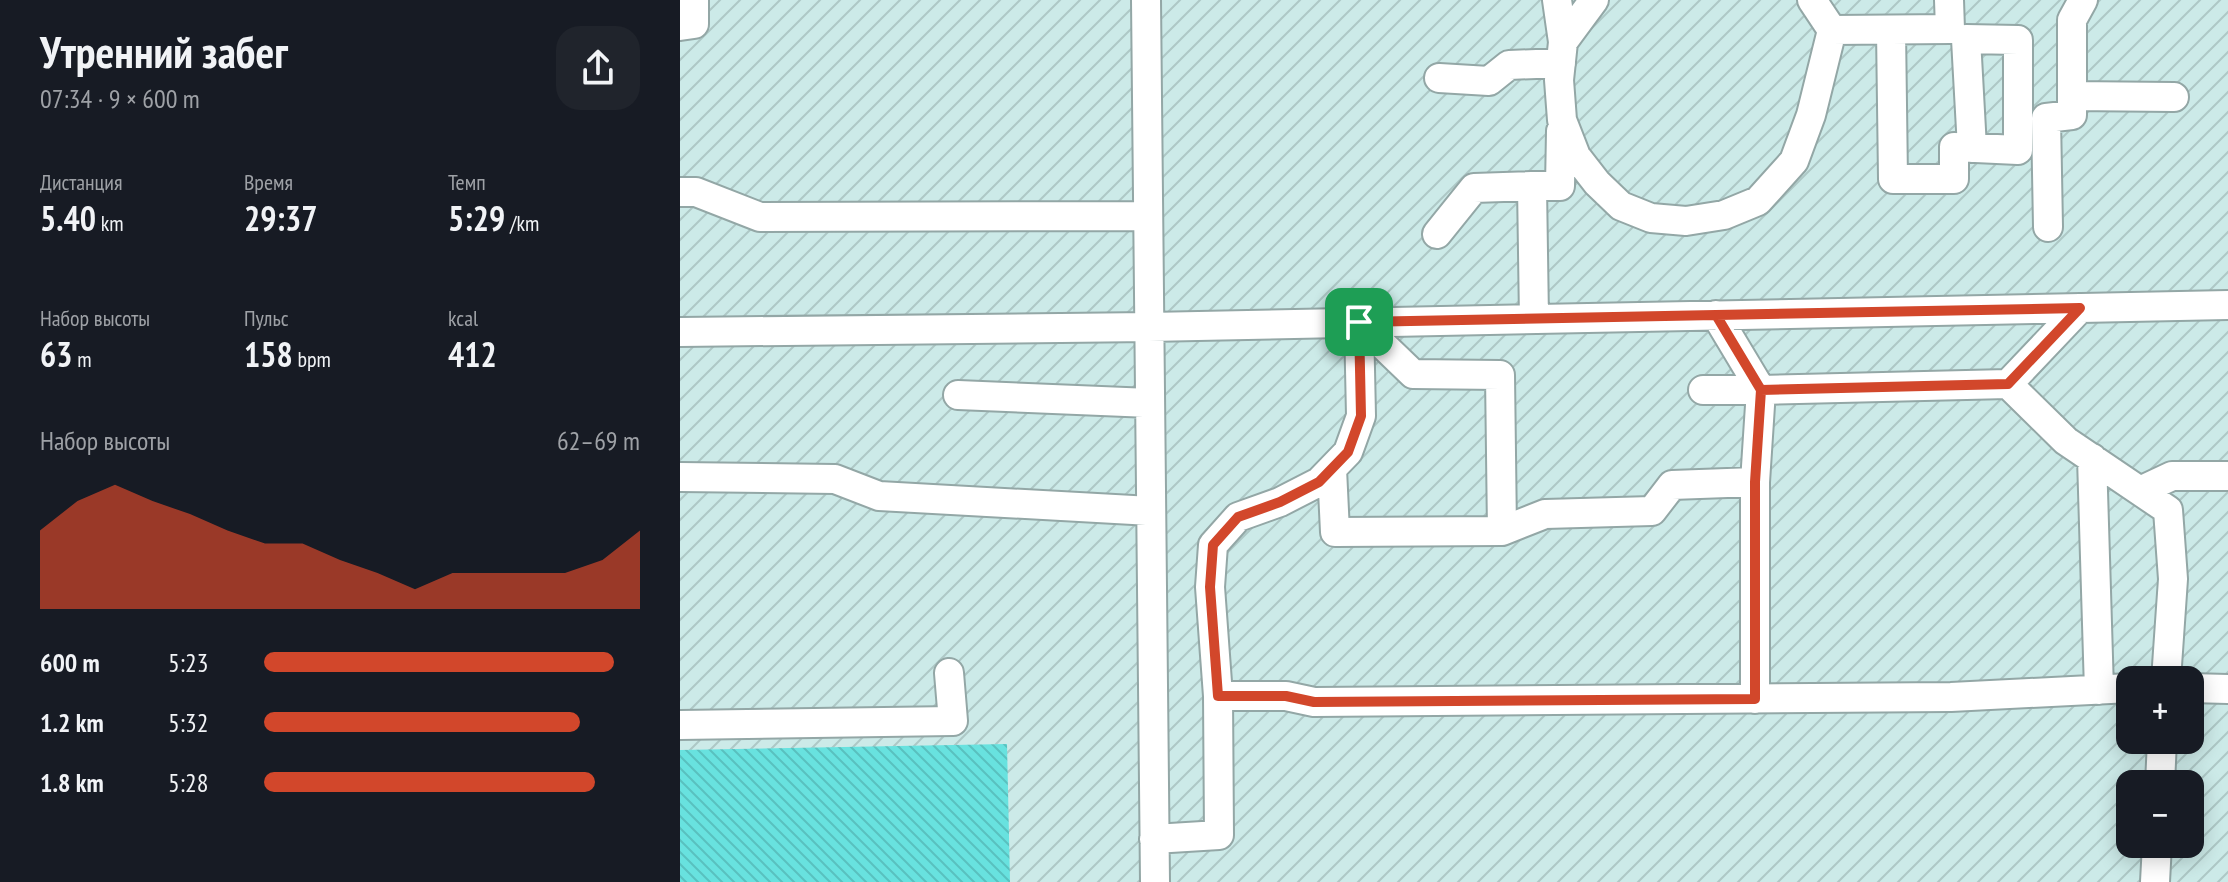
<!DOCTYPE html>
<html lang="ru">
<meta charset="utf-8">
<style>
:root{--surface:#171b24;--page:#20242c;--text:#f1f3f6;--muted:#9ea1a6;--accent:#d2472b}
body{margin:0;font-family:"PT Sans Narrow",sans-serif;background:var(--page);color:var(--text);height:100vh;display:flex;flex-direction:column;font-size:30px;white-space:nowrap}
*{box-sizing:border-box;margin:0}
p{font-size:26px;color:var(--muted)}
.icon{flex:none;width:44px;height:44px;fill:none;stroke:currentColor;stroke-width:2;stroke-linecap:round;stroke-linejoin:round}
.map{position:relative;flex:1;overflow:hidden}
.side{display:flex;flex-direction:column;background:var(--surface);width:680px}
.side>*{flex:none}
.controls{position:absolute;left:1436px;top:666px;display:grid;gap:16px}
.controls a{display:grid;place-items:center;width:88px;height:88px;border-radius:16px;background:var(--surface);box-shadow:0 4px 20px #0003;font-size:40px}
.pin{position:absolute;display:grid;place-items:center;width:68px;height:68px;color:#fff;margin:-34px;border-radius:16px;box-shadow:0 4px 12px #0006}
.round{display:grid;place-items:center;flex:none;width:84px;height:84px;border-radius:24px;background:var(--page)}
.head{display:flex;align-items:center;justify-content:space-between;height:136px;padding:0 40px}
h1{font-size:44px;font-weight:800;line-height:60px}
.metrics{display:grid;grid-template-columns:repeat(3,1fr);gap:12px;height:136px;padding:8px 40px}
.metrics div{display:grid;align-content:center}
.metrics b{font-size:34px;font-weight:800}
.metrics small{font-size:22px;font-weight:400}
.metrics p{font-size:22px}
.chart{height:224px;padding:16px 40px}
.chart p{display:flex;justify-content:space-between}
.chart svg{width:100%;height:144px;margin-top:8px;fill:var(--accent);opacity:.7}
ul{padding:0 40px;list-style:none;font-size:26px}
li{display:grid;grid-template-columns:128px 96px 1fr;align-items:center;height:60px}
li i{height:20px;border-radius:10px;background:var(--accent)}
main{display:flex;flex:1;min-height:0}
.map>svg:first-child{display:block}
.industrial{fill:url(#industrial-furrows);fill-rule:evenodd}
.building{fill:url(#building-back-hatch)}
.lines{fill:none;stroke-linecap:round;stroke-linejoin:round}
.minor-casing{stroke:#93a7a6;stroke-width:32}
.minor{stroke:#fff;stroke-width:28}
.route-casing{stroke:#fff;stroke-width:16}
.route{stroke:#d2472b;stroke-width:10}
</style>
<main>
<section class="side">
<div class="head"><div><h1>Утренний забег</h1><p>07:34 · 9 × 600 m</p></div><a class="round"><svg class="icon" aria-label="share" viewBox="0 0 24 24"><path d="M12 15V3M7 8l5-5 5 5M5 13v7h14v-7"/></svg></a></div>
<div class="metrics">
<div><p>Дистанция</p><b>5.40<small> km</small></b></div>
<div><p>Время</p><b>29:37</b></div>
<div><p>Темп</p><b>5:29<small> /km</small></b></div>
</div>
<div class="metrics">
<div><p>Набор высоты</p><b>63<small> m</small></b></div>
<div><p>Пульс</p><b>158<small> bpm</small></b></div>
<div><p>kcal</p><b>412</b></div>
</div>
<div class="chart"><p><span>Набор высоты</span>62–69 m</p>
<svg viewBox="0 0 160 44" preserveAspectRatio="none"><path d="M0 44V20L10 11L20 6L30 11L40 15L50 20L60 24L70 24L80 29L90 33L100 38L110 33L120 33L130 33L140 33L150 29L160 20V44z"/></svg>
</div>
<ul>
<li><b>600 m</b>5:23<i style="width:93%"></i></li>
<li><b>1.2 km</b>5:32<i style="width:84%"></i></li>
<li><b>1.8 km</b>5:28<i style="width:88%"></i></li>
</ul>
</section>
<div class="map">
<svg width="1548" height="882" viewBox="0 0 1548 882">
<defs>
<pattern id="industrial-furrows" width="10" height="10" patternUnits="userSpaceOnUse" patternTransform="scale(2)"><rect width="10" height="10" fill="#cceae8"/><path d="M-1 1l2-2M0 10L10 0M9 11l2-2" fill="none" stroke="#aec8c6"/></pattern>
<pattern id="building-back-hatch" width="6" height="6" patternUnits="userSpaceOnUse" patternTransform="scale(2)"><rect width="6" height="6" fill="#68e2df"/><path d="M-1 5l2 2M0 0l6 6M5-1l2 2" fill="none" stroke="#59c1bf"/></pattern>
</defs>
<rect width="100%" height="100%" fill="#e1f5f4"/>
<path class="industrial" d="M0,0H1548V882H0ZM1450,680H1510V740H1450ZM1450,784H1510V844H1450Z"/>
<path class="building" d="M327,744L330,882H0V750Z"/>
<g class="lines">
<defs>
<path id="minor" d="M466,0L475,882
M877,0L883,42
M914,0L883,42L879,80L882,120L896,156L917,183L941,206L971,218L1006,221L1044,215L1078,201L1114,161L1131,115L1152,30L1270,29L1269,0
M1132,0L1152,30
M0,26L14,24V0
M1211,30L1213,179H1274V147L1338,150V40L1286,39L1292,148
M759,78L809,81L829,65L881,63
M1392,96L1494,97
M0,192H16L80,217L468,216
M1368,227L1366,118L1392,115V20L1403,0
M757,234L794,188L852,186
M1036,315L1081,390L1328,384L1400,308
M854,319L852,186H880L881,131
M0,332L469,327L1548,305
M1328,384L1386,441L1488,510L1493,579L1486,680
M278,395L470,403
M1412,458L1419,690
M652,469L655,532L822,531L820,375L733,374L679,322
M0,477L155,479L199,496L471,511
M1075,482V699
M1460,491L1492,476H1548
M822,531L865,514L972,511L992,485L1075,482L1081,390H1023
M1510,688L1548,689
M538,696L530,587L533,545L558,517L600,502L639,482L668,452L681,416L679,322
M0,725L273,721L269,673
M1480,784L1482,740
M474,839L539,835L538,696H606L634,702L1271,697L1450,688
M1475,882L1477,844"/>
</defs>
<use href="#minor" class="minor-casing"/>
<use href="#minor" class="minor"/>
</g>
<g class="lines">
<defs>
<path id="route" d="M679,322L681,416L668,452L639,482L600,502L558,517L533,545L530,587L538,696H606L634,702L1075,699V482L1081,390L1036,315L1400,308L1328,384L1081,390L1036,315L679,322"/>
</defs>
<use href="#route" class="route-casing"/>
<use href="#route" class="route"/>
</g>
</svg>
<div class="controls">
<a>+</a>
<a>−</a>
</div>
<div class="pin" style="left:679px;top:322px;background:#1e9e55"><svg class="icon" aria-label="arrive" viewBox="0 0 24 24"><path d="M6 21V4h12l-3 4 3 4H6"/></svg></div>
</div>
</main>
